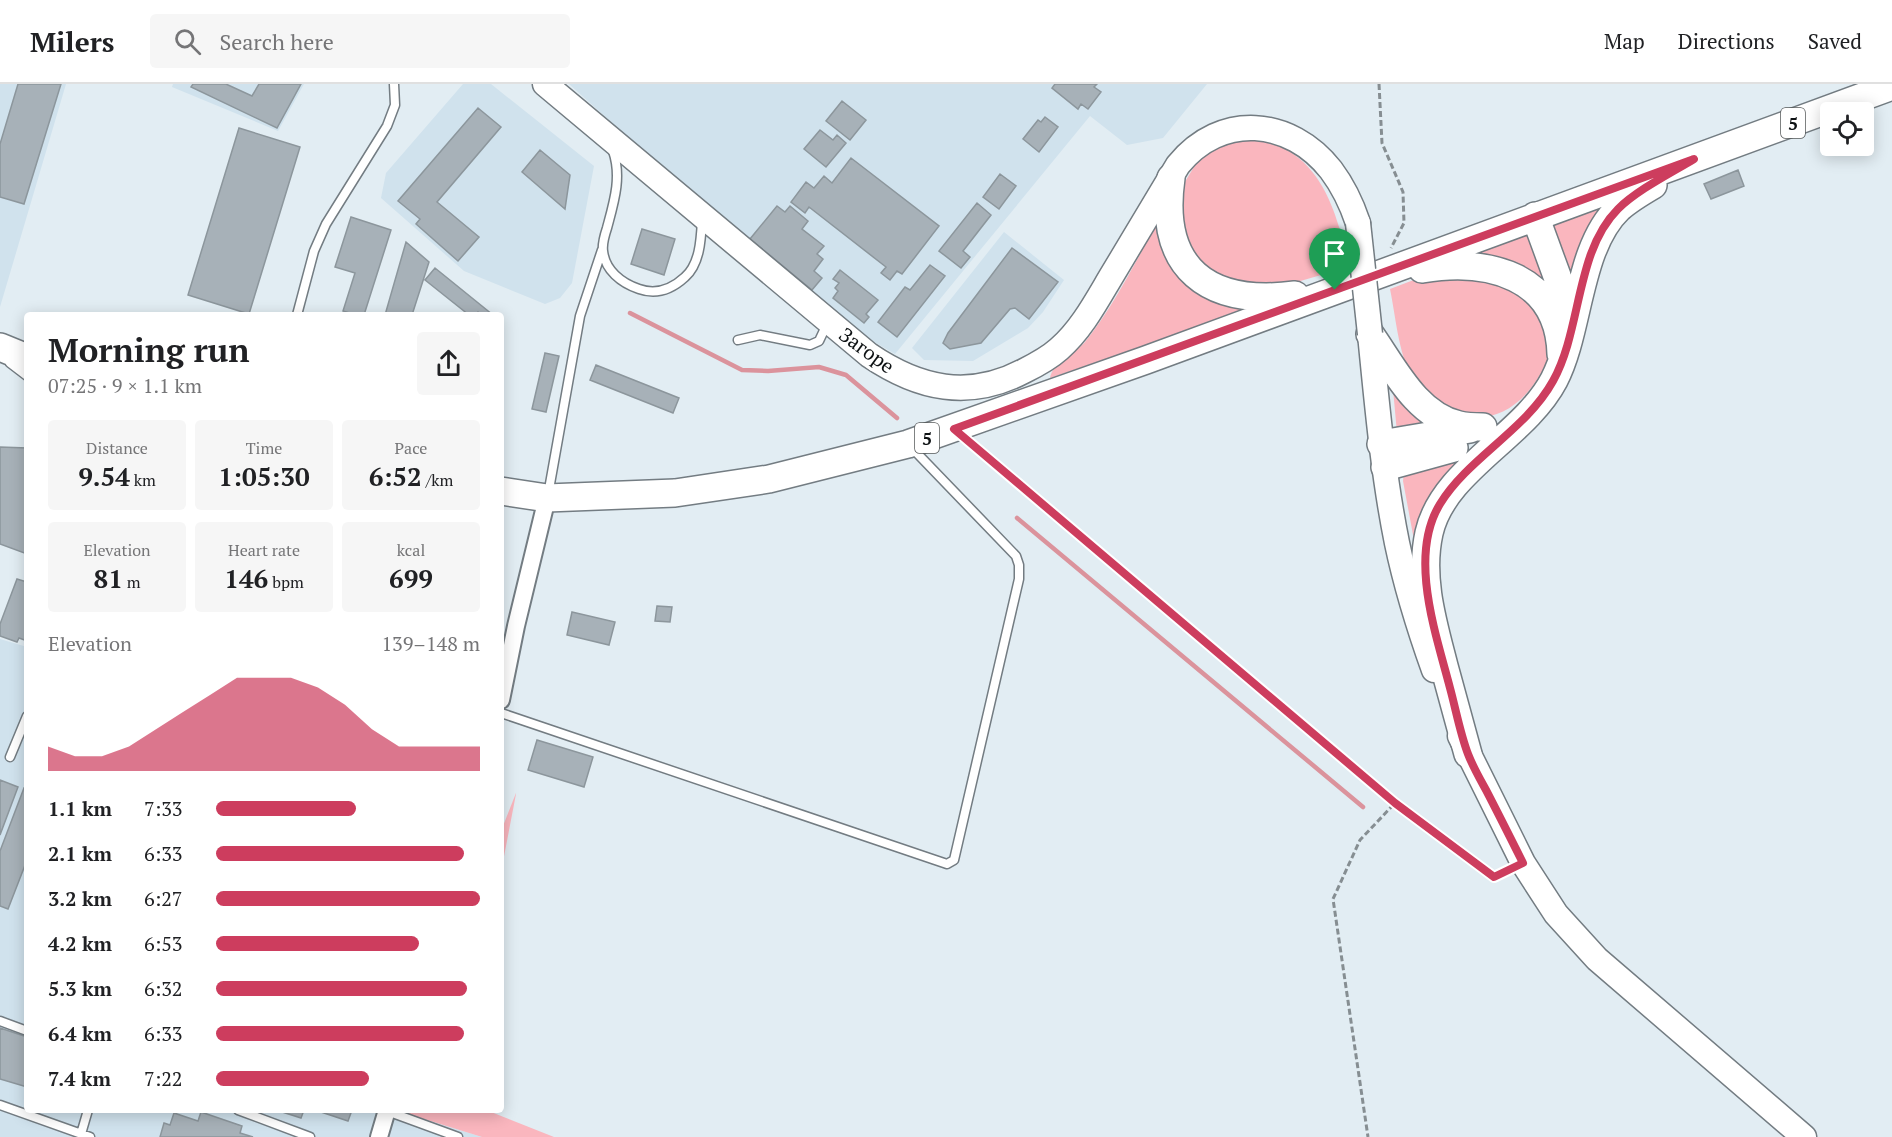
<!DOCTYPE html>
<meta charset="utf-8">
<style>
:root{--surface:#fff;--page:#f6f6f6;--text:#202124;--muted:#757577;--line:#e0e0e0;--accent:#cd3d5e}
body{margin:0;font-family:"PT Serif",serif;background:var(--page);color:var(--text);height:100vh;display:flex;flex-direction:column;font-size:22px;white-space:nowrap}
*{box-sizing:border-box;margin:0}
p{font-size:20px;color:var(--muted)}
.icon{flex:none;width:33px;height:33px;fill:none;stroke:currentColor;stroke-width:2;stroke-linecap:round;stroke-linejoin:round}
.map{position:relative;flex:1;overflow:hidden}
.panel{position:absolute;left:24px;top:228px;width:480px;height:801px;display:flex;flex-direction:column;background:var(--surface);border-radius:6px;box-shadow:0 3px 15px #0003}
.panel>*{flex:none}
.buttons{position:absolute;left:1820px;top:18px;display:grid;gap:12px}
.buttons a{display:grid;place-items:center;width:54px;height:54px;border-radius:6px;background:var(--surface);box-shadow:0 3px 15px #0003;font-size:30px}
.pin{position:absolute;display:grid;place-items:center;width:51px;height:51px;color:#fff;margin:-62px -26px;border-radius:50% 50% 50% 0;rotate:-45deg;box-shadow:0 0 6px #0007}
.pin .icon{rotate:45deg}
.round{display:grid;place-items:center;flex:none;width:63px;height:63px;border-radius:6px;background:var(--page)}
.summary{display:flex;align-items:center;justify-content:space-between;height:102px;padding:0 24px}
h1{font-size:33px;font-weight:700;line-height:45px}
.figures{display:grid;grid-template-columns:repeat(3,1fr);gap:9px;height:102px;padding:6px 24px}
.figures div{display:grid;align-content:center;border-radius:6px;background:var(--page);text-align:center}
.figures b{font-size:26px;font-weight:700}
.figures small{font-size:16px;font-weight:400}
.figures p{font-size:16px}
.chart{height:168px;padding:12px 24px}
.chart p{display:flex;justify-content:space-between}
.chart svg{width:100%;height:108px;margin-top:6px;fill:var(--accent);opacity:.7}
ul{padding:0 24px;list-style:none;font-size:20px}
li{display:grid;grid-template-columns:96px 72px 1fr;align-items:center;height:45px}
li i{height:15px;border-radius:8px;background:var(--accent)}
header{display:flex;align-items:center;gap:36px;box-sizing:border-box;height:84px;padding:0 30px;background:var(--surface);border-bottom:2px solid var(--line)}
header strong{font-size:28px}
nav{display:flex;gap:33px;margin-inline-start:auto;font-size:21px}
.search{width:420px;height:54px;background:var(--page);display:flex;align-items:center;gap:15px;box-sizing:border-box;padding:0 21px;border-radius:6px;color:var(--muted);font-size:22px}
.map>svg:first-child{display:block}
.built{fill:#d0e2ed}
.green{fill:#fab6be}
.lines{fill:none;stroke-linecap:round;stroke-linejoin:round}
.stream{stroke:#db939c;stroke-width:4.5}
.building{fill:#a7b1b8;stroke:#8c969c;stroke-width:1.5}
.lane-casing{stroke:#737c82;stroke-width:11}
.street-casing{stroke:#737c82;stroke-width:20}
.secondary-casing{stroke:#737c82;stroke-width:27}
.primary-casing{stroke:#737c82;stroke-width:30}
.path{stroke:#868e92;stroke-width:3;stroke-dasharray:6 3;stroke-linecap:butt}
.lane{stroke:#fff;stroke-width:8}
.street{stroke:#fff;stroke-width:16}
.secondary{stroke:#fff;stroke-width:24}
.primary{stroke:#fff;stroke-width:27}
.secondary-bridge-casing{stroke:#737c82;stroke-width:27;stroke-linecap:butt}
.secondary-bridge{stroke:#fff;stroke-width:24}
.route-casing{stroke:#fff;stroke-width:12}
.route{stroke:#cd3d5e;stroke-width:8}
.labels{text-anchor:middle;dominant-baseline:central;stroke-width:6;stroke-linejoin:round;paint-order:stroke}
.shield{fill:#fff;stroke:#56595a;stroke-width:1.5}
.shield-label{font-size:18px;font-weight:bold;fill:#0e1214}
.street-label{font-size:20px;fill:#0e1214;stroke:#fff}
</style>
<header>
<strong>Milers</strong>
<div class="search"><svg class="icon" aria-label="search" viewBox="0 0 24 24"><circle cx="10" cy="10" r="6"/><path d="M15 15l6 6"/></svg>Search here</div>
<nav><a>Map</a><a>Directions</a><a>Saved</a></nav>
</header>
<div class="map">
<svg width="1892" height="1053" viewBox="0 0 1892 1053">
<rect width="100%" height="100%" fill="#e2edf3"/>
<path class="built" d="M0,0H66L0,223Z
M173,0H304L278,47L172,3Z
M463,0H491L594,82L572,199L560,214L545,220L464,187L381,114L386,89Z
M569,0H1207L1163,54L1127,61L1090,32L895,270L847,242L734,149Z
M1004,148L1064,196L1043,228L1028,244L973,277L924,276L912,264Z
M0,555L27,563V1026H395L482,1053H0Z"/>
<path class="green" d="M1242,55C1256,57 1271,58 1283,64C1314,79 1330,112 1339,143C1344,155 1343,171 1345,184L1273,205L1229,199L1191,172L1179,128L1183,101L1197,78L1218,62Z
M1596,124L1602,127L1571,213L1551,141Z
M1160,134L1164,149L1252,225L1050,294C1053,278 1074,270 1085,258C1115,221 1136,176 1160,134Z
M1523,149L1532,150L1554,219L1469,173Z
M1432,189L1494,194L1540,225C1543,238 1549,252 1550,265C1551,275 1543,286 1538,294C1511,338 1465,348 1427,310C1422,305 1415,300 1412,294C1398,267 1396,234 1390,205Z
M1392,294L1448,343L1397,349Z
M1486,363L1419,483L1403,397L1404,388L1423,379Z
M516,709V710L501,788V747Z
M395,1026H486L554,1053H482Z"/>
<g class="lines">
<path class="stream" d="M630,229L742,286L768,287L819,283L846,291L897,334
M1017,434L1363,723"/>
</g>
<path class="building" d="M18,0H61L24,120L0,113V60Z
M193,0H226L252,12L259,0H301L277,44L191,3Z
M1055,0H1097L1094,3L1101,8L1088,25L1081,20L1078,25L1052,4Z
M842,17L866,36L850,56L826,37Z
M478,24L501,43L437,118L479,153L458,177L416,140L420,135L398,117Z
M1045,33L1058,43L1039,68L1023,55L1038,36L1041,38Z
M239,44L300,63L249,230L188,211Z
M820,46L833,56L837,51L846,59L826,83L804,65Z
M540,66L570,91L565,125L522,88Z
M851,74L939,142L902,190L897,187L890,196L881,189L886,183L809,123L805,129L791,118L806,98L814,104L824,92L832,99Z
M1738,86L1744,102L1711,115L1704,100Z
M1000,90L1016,102L999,125L983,113Z
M977,119L991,131L963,167L970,173L961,184L939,167Z
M777,122L785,128L790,122L808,137L802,145L824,162L817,170L823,175L814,187L822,194L812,206L750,155Z
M351,133L391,146L364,231H356L343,227L355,189L335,183Z
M642,145L675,155L664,191L631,180Z
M406,158L429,178L412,231H385Z
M1012,164L1058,198L1029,235L1015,224L1010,225L981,259L950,265L943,259L948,249Z
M930,181L945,192L897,253L878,238L905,203L910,206Z
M435,184L493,231H482L478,228L475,231H469L425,196Z
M840,186L878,216L866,230L869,233L864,239L833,214L838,207L835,204L839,199L833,195Z
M545,269L559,272L546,328L532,325Z
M596,281L679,314L673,329L590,296Z
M0,363L27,364V470L0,460Z
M17,495L27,498V557L19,554L17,558L0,552V540Z
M657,522L672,523L670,538L655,537Z
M572,528L615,538L609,561L567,551Z
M537,656L593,673L584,703L528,686Z
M0,696L18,703L0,751Z
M24,704L27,705V776L8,825L0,822V767Z
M0,944L27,953V1003L0,995Z
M276,1026H304L301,1034Z
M315,1026H352L348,1037Z
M201,1028L242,1042L240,1049L253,1053H160L164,1039L170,1041L174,1029L198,1037Z"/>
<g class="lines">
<defs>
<path id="lane" d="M613,67C622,93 614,118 607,144C605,150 602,160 603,167C605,186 621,199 639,205C656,211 672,205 685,193C700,180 701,155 702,136
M297,231L314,167L326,140L387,42L395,21L394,0
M738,256L760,251L810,261L819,257L827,240
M10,279L27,292
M548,411L580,232L602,166
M501,629L947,780L954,776L1019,495V481L1016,472L912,364
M10,673L27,632
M0,937L27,947
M0,1021L90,1053
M238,1026L310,1053
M387,1027L458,1053
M81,1050L88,1026"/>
<path id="street" d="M501,616L516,542L547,414
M379,1053L387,1026"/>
<path id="secondary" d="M545,0L869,271C919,305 969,316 1024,287C1036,281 1049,274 1059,265C1082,245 1097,216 1112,191C1134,154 1156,117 1178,81C1221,28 1290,34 1331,86C1343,102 1352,121 1358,139
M1370,250C1377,320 1383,390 1397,459C1406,502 1419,544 1434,586
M1460,652L1523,779L1556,830L1597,875L1804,1053"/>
<path id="primary" d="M1171,94C1158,185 1208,222 1295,211
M1535,132L1557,192L1572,241
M1422,185C1487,174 1559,191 1561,270
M1370,250C1394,284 1416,331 1459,341C1467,343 1475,343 1483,343
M0,263L27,274
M1381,360L1470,345
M1385,383L1454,364
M501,407L547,414L675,409L769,395L908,360L1146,276L1892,2
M1468,670C1460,641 1452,611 1444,582C1433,539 1419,494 1429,449C1443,386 1524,353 1554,296C1580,246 1577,164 1619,124C1629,115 1641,108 1653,101"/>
</defs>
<use href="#lane" class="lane-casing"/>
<use href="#street" class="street-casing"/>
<use href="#secondary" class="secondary-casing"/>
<use href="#primary" class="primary-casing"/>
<path class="path" d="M1379,0L1382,59L1403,108L1404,139L1391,164
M971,359L1395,719L1360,756L1333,815L1368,1053
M1395,719L1494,793L1508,786"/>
<use href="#lane" class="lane"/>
<use href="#street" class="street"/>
<use href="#secondary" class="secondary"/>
<use href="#primary" class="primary"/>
<defs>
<path id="secondary-bridge" d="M1358,139L1370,250"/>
</defs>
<use href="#secondary-bridge" class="secondary-bridge-casing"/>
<use href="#secondary-bridge" class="secondary-bridge"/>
</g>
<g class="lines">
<defs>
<path id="route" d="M1694,75C1671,89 1637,106 1618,125C1575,168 1582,245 1553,297C1526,346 1468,374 1440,420C1408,472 1436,550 1450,604C1456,626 1460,649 1468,670C1473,683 1480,695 1486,706C1499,731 1511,755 1523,779L1494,793L1395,719L954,345Z"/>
</defs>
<use href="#route" class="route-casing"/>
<use href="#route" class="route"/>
</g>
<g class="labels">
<g class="shield">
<rect x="1781" y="24" width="24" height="30" rx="4.5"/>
<rect x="915" y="339" width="24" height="30" rx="4.5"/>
</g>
<g class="shield-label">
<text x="1793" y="39">5</text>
<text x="927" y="354">5</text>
</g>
<g class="street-label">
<text transform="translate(867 266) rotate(36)">Загоре</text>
</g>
</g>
</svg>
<div class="buttons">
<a><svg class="icon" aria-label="locate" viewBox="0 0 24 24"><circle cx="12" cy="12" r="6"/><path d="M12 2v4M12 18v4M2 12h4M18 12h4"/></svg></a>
</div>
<div class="pin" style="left:1335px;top:206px;background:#1e9e55"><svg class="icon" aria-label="arrive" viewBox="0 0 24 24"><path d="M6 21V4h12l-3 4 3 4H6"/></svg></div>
<section class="panel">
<div class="summary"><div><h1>Morning run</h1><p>07:25 · 9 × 1.1 km</p></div><a class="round"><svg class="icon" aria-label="share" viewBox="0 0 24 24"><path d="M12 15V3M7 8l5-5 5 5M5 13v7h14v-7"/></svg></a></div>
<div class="figures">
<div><p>Distance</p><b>9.54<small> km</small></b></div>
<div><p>Time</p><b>1:05:30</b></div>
<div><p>Pace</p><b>6:52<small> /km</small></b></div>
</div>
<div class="figures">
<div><p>Elevation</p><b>81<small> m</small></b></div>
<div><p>Heart rate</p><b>146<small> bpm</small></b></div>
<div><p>kcal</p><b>699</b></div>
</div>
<div class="chart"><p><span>Elevation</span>139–148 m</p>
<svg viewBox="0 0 160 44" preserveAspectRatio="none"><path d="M0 44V34L10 38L20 38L30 34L40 27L50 20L60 13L70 6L80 6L90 6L100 10L110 17L120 27L130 34L140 34L150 34L160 34V44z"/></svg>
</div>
<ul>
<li><b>1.1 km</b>7:33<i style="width:53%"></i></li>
<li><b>2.1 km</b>6:33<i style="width:94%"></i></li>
<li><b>3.2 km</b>6:27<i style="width:100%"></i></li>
<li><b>4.2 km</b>6:53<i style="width:77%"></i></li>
<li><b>5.3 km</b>6:32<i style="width:95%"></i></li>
<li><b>6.4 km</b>6:33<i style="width:94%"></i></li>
<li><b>7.4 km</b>7:22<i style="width:58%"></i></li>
</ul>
</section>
</div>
